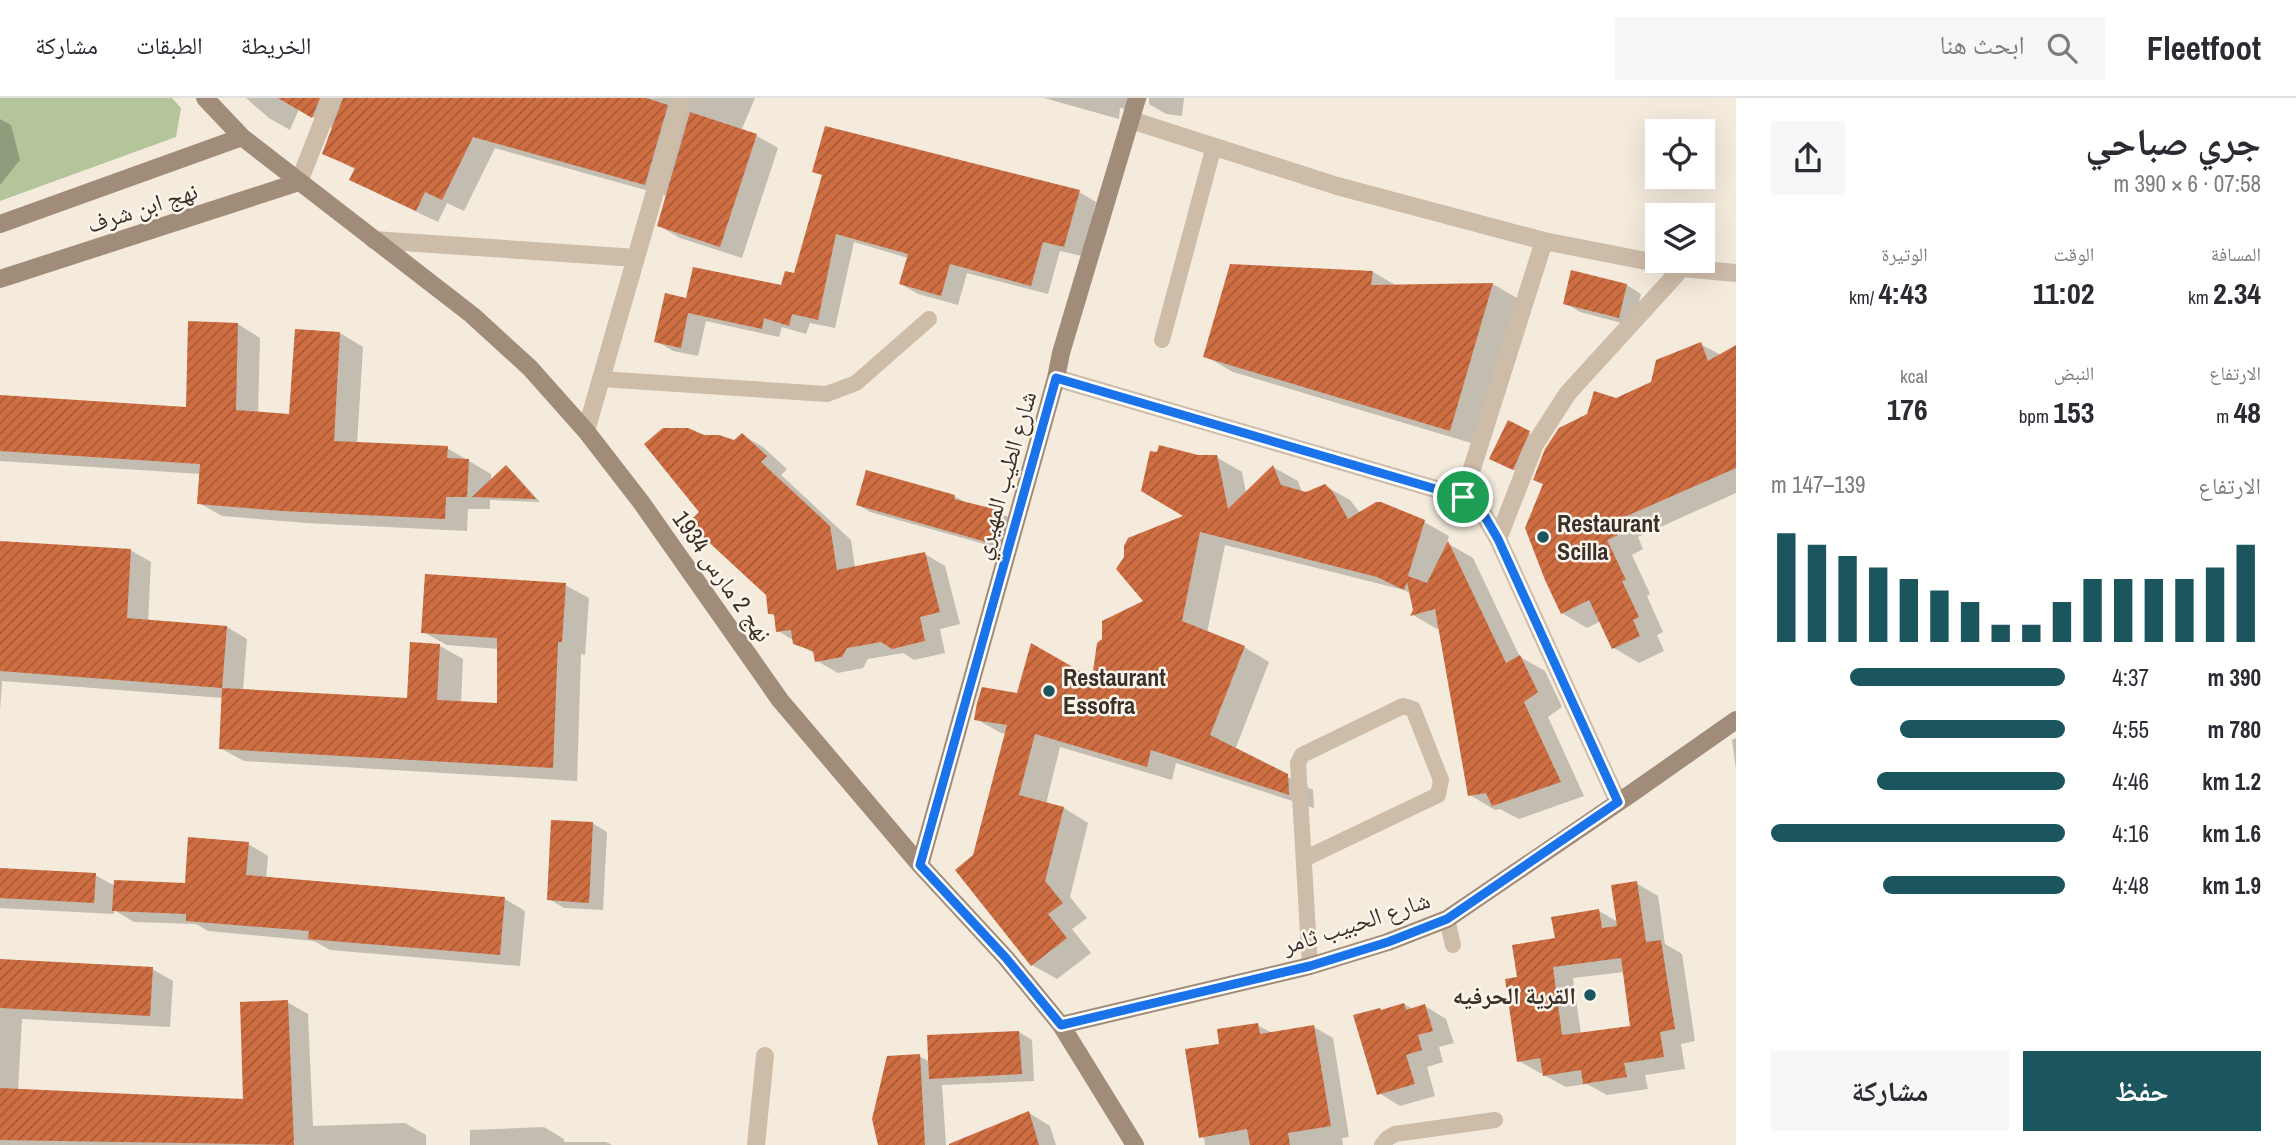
<!DOCTYPE html>
<html lang="ar">
<meta charset="utf-8">
<style>
:root{--surface:#fff;--page:#f7f7f7;--text:#2b2b33;--muted:#7c7c81;--line:#e1e1e2;--accent:#1b555e}
body{margin:0;font-family:"Archivo Narrow","Noto Naskh Arabic",sans-serif;background:var(--page);color:var(--text);direction:rtl;height:100vh;display:flex;flex-direction:column;font-size:26px;white-space:nowrap}
*{box-sizing:border-box;margin:0}
p{font-size:23px;color:var(--muted)}
.icon{flex:none;width:38px;height:38px;fill:none;stroke:currentColor;stroke-width:2;stroke-linecap:round;stroke-linejoin:round}
.map{position:relative;flex:1;overflow:hidden;direction:ltr}
.side{display:flex;flex-direction:column;background:var(--surface);width:560px}
.side>*{flex:none}
.controls{position:absolute;left:1645px;top:21px;display:grid;gap:14px}
.controls a{display:grid;place-items:center;width:70px;height:70px;border-radius:0px;background:var(--surface);box-shadow:0 7px 28px #0002;font-size:35px}
.pin{position:absolute;display:grid;place-items:center;width:60px;height:60px;color:#fff;margin:-30px;border:4px solid #fff;border-radius:50%;box-shadow:0 2px 7px #0007}
.round{display:grid;place-items:center;flex:none;width:74px;height:74px;border-radius:0px;background:var(--page)}
.head{display:flex;align-items:center;justify-content:space-between;height:119px;padding:0 35px}
h1{font-size:38px;font-weight:700;line-height:52px}
.stats{display:grid;grid-template-columns:repeat(3,1fr);gap:10px;height:119px;padding:7px 35px}
.stats div{display:grid;align-content:center}
.stats b{font-size:30px;font-weight:700}
.stats small{font-size:19px;font-weight:400}
.stats p{font-size:19px}
.chart{height:196px;padding:14px 35px}
.chart p{display:flex;justify-content:space-between}
.chart svg{width:100%;height:126px;margin-top:7px;stroke:var(--accent);stroke-width:6}
.primary-button{display:flex;gap:14px;margin-top:auto;padding:14px 35px}
.primary-button a{flex:1;height:80px;border-radius:0px;background:var(--accent);color:#fff;font-size:28px;font-weight:700;line-height:80px;text-align:center}
.primary-button a+a{background:var(--page);color:var(--text)}
ul{padding:0 35px;list-style:none;font-size:23px}
li{display:grid;grid-template-columns:112px 84px 1fr;align-items:center;height:52px}
li i{height:18px;border-radius:9px;background:var(--accent)}
header{display:flex;align-items:center;gap:42px;box-sizing:border-box;height:98px;padding:0 35px;background:var(--surface);border-bottom:2px solid var(--line)}
header strong{font-size:33px}
nav{display:flex;gap:38px;margin-inline-start:auto;font-size:24px}
.search{width:490px;height:63px;background:var(--page);display:flex;align-items:center;gap:18px;box-sizing:border-box;padding:0 24px;border-radius:0px;color:var(--muted);font-size:26px}
main{display:flex;flex:1;min-height:0}
.map>svg:first-child{display:block}
.park{fill:#b4c59c}
.shadow{fill:#0003;fill-rule:evenodd}
.building{fill:url(#building-hatch);fill-rule:evenodd}
.lines{fill:none;stroke-linecap:round;stroke-linejoin:round}
.lane{stroke:#cdbca8;stroke-width:16}
.street{stroke:#cdbca8;stroke-width:18}
.secondary{stroke:#a18b79;stroke-width:18}
.route-casing{stroke:#fff;stroke-width:14}
.route{stroke:#1a73e8;stroke-width:9}
.poi-dot{fill:#1b555e;stroke:#fbf5eb;stroke-width:2.5}
.labels{text-anchor:middle;dominant-baseline:central;stroke-width:5;stroke-linejoin:round;paint-order:stroke}
.street-label{font-size:24px;fill:#3a2f29;stroke:#fbf5eb}
.poi-label{font-size:24px;font-weight:bold;fill:#3a2f29;stroke:#fbf5eb;text-anchor:start}
</style>
<header>
<strong>Fleetfoot</strong>
<div class="search"><svg class="icon" aria-label="search" viewBox="0 0 24 24"><circle cx="10" cy="10" r="6"/><path d="M15 15l6 6"/></svg>ابحث هنا</div>
<nav><a>الخريطة</a><a>الطبقات</a><a>مشاركة</a></nav>
</header>
<main>
<section class="side">
<div class="head"><div><h1>جري صباحي</h1><p>07:58 · 6 × 390 m</p></div><a class="round"><svg class="icon" aria-label="share" viewBox="0 0 24 24"><path d="M12 15V3M7 8l5-5 5 5M5 13v7h14v-7"/></svg></a></div>
<div class="stats">
<div><p>المسافة</p><b>2.34<small> km</small></b></div>
<div><p>الوقت</p><b>11:02</b></div>
<div><p>الوتيرة</p><b>4:43<small> /km</small></b></div>
</div>
<div class="stats">
<div><p>الارتفاع</p><b>48<small> m</small></b></div>
<div><p>النبض</p><b>153<small> bpm</small></b></div>
<div><p>kcal</p><b>176</b></div>
</div>
<div class="chart"><p><span>الارتفاع</span>139–147 m</p>
<svg viewBox="0 0 160 44" preserveAspectRatio="none"><path d="M5 44V6M15 44V10M25 44V14M35 44V18M45 44V22M55 44V26M65 44V30M75 44V38M85 44V38M95 44V30M105 44V22M115 44V22M125 44V22M135 44V22M145 44V18M155 44V10"/></svg>
</div>
<ul>
<li><b>390 m</b>4:37<i style="width:73%"></i></li>
<li><b>780 m</b>4:55<i style="width:56%"></i></li>
<li><b>1.2 km</b>4:46<i style="width:64%"></i></li>
<li><b>1.6 km</b>4:16<i style="width:100%"></i></li>
<li><b>1.9 km</b>4:48<i style="width:62%"></i></li>
</ul>
<div class="primary-button"><a>حفظ</a><a>مشاركة</a></div>
</section>
<div class="map">
<svg width="1736" height="1047" viewBox="0 0 1736 1047">
<defs>
<pattern id="building-hatch" width="6" height="6" patternUnits="userSpaceOnUse" patternTransform="scale(1.75)"><rect width="6" height="6" fill="#ce6e42"/><path d="M-1 1l2-2M0 6l6-6M5 7l2-2" fill="none" stroke="#a85b37"/></pattern>
</defs>
<rect width="100%" height="100%" fill="#f4ebdd"/>
<path class="park" d="M0,0H172L181,10L176,39L0,103Z"/>
<path class="shadow" d="M246,0H755L741,33L757,38L778,50L742,160L680,140L659,128L667,98L495,50L464,113L447,105L438,124L373,93L351,81L356,72L324,55L334,31L299,11L290,32L269,20Z
M1044,0H1147L1142,13L1120,10L1119,21Z
M1149,0H1184L1182,18L1166,16L1149,6Z
M0,21L11,27L20,62L0,87Z
M814,73L1079,94L1096,104L1082,158L1060,153L1048,196L967,175L958,207L918,196L901,186L908,160L854,144L835,230L810,225L806,236L782,229L779,239L706,223L698,258L673,253L656,243L688,202L782,189L795,177L823,78Z
M1373,174L1397,188L1493,186L1520,202L1478,347L1233,274L1205,258Z
M1627,187L1641,196L1633,228L1580,214L1565,205Z
M238,226L260,240L258,316L291,318L340,235L363,249L357,346L447,350L491,376V384L506,370L513,374L540,404L490,402V411H468L467,433L307,425L222,418L199,405L201,376L0,363V298L187,311Z
M1700,246L1721,257L1736,251V395L1638,439L1643,451L1632,457L1650,496L1647,498L1663,534L1657,537L1664,553L1639,565L1614,550L1601,523L1587,530L1562,515L1616,302L1653,285Z
M1509,324L1536,339L1520,375L1498,364Z
M742,337L763,349L787,371L781,377L851,442L855,470L925,456L945,468L960,526L940,531L945,555L914,562L903,555L868,561L863,570L838,575L817,563L816,557L777,532L776,519L769,515L767,496L701,414L703,339L735,344Z
M1198,359H1216L1242,374L1246,395L1273,369L1298,383L1302,394L1306,396L1325,388L1350,402L1361,416L1424,424L1449,438L1447,445L1473,460L1520,559L1545,573L1562,609L1548,619L1584,698L1519,721L1500,711L1495,712L1470,697L1441,530L1437,531L1413,517L1415,512L1411,496L1404,492L1225,447L1207,535L1244,549L1269,564L1235,652L1313,692L1314,710L1176,665L1172,682L1060,649L1046,706L1064,710L1088,725L1070,799L1087,820L1072,831L1091,855L1057,881L1032,867L975,758L1007,636L1001,635L976,621L1018,597L1093,583L1146,503L1187,418Z
M954,398L967,405L997,413L1010,420L1002,451L870,414L858,407Z
M0,444L130,452L151,464L148,524L227,529L247,541L243,593L409,602L440,548L463,561L461,605L499,607V551L447,547L423,534L565,487L589,500L585,557L581,556L577,683L244,663L220,650L223,600L2,583L0,614Z
M1736,640V671L1732,642Z
M592,725L607,734L603,812L564,810L549,801Z
M248,746L268,758L266,781L505,801L525,813L520,868L330,852L314,843L208,833L196,826L134,824L114,812V816L0,810V772L95,777L115,788L187,787Z
M1636,785L1658,798L1665,846L1682,856L1695,943L1681,946L1685,971L1645,977L1648,991L1607,997L1587,986L1566,989L1544,977V975H1540L1519,963V881L1557,841L1599,813L1618,824ZM1624,874L1632,929L1581,936L1573,880Z
M0,862L152,871L173,883L170,929L22,921L18,992L245,1003L287,904L308,916L313,1028L405,1025L426,1037V1047H0Z
M1404,906L1413,911L1425,908L1446,921L1454,945L1439,949L1443,964L1427,969L1435,998L1400,1008L1379,995Z
M1257,927L1272,935L1314,929L1333,940L1349,1039L1342,1040L1343,1047H1205L1204,1040L1201,1038L1221,947Z
M1019,934L1032,942L1034,983L942,987L946,1047H880L919,958L930,964Z
M1029,1015L1050,1028L1056,1047H951Z
M544,1029L564,1041V1044H606L612,1047H470V1032Z"/>
<path class="building" d="M278,0H320L312,20Z
M343,0H646L668,7L645,87L473,39L442,102L425,94L416,113L349,82L355,70L322,56Z
M690,14L757,36L720,149L657,128Z
M825,28L1080,92L1064,149L1043,144L1031,188L950,166L941,198L899,186L908,156L836,136L818,222L792,216L789,228L764,220L762,231L688,215L681,250L654,244L665,195L686,200L693,169L781,187L785,173L794,175L822,77L812,74Z
M1230,166L1373,173L1371,187L1493,185L1450,333L1203,259Z
M1571,172L1627,186L1619,220L1563,206Z
M188,223L238,225L236,312L289,316L295,231L340,234L334,343L448,348L447,360L469,361L467,399H446L445,421L283,413L197,406L200,366L0,353V297L186,309Z
M1701,244L1708,263L1736,247V370L1613,424L1618,437L1607,442L1626,482L1622,483L1639,519L1633,522L1640,538L1612,551L1589,502L1561,516L1545,482L1525,430L1543,386L1533,382L1545,351L1559,330L1587,316L1594,293L1616,300L1651,284L1656,262Z
M1508,322L1530,333L1513,372L1489,361Z
M663,330H688L704,337H719L734,342L742,335L767,358L761,364L830,428L837,472L925,454L940,514L920,519L925,543L892,551L881,544L847,550L842,559L815,564L813,553L793,546L791,532L776,534L774,516H768L766,497L688,425L699,414L644,346Z
M1159,347L1198,357H1217L1228,411L1273,367L1281,387L1306,394L1325,386L1333,394L1348,421L1376,404H1381L1425,422L1408,478L1427,485L1448,443L1506,565L1520,557L1538,594L1524,604L1561,684L1492,708L1486,695L1468,698L1435,511L1410,518L1413,512L1407,484L1404,492L1377,479L1200,434L1182,523L1245,548L1210,637L1288,676L1289,697L1151,652L1147,669L1035,636L1019,697L1064,709L1045,783L1063,805L1048,816L1067,840L1031,868L955,772L973,757L1007,627L974,622L977,605L982,589L1017,595L1031,545L1092,580L1097,545L1102,541V523L1143,503L1116,471L1124,459V448L1128,440L1183,418L1141,393L1150,353L1157,354Z
M506,367L536,401L472,399Z
M866,372L955,397L954,401L998,412L990,445L856,407Z
M0,443L131,451L127,520L227,528L222,590L0,573Z
M425,476L566,485L562,544H558L553,670L219,651L222,590L407,600L410,544L440,546L437,602L497,605V540L421,535Z
M551,722L593,724L589,805L547,802Z
M188,739L249,744L246,777L505,799L500,857L308,841L309,833L186,823V816L112,813L114,782L185,785Z
M0,770L96,775L94,805L0,800Z
M1637,783L1646,844L1661,842L1675,931L1660,934L1664,959L1624,965L1627,979L1583,986L1581,972L1543,978L1540,960L1517,964L1505,881L1517,879L1512,847L1555,840L1551,819L1599,811L1602,830L1617,828L1611,787ZM1621,860L1630,928L1562,937L1553,869Z
M0,861L153,869L150,918L0,910Z
M288,902L294,1047L0,1042V990L243,1001L240,904Z
M1404,905L1406,912L1425,906L1433,933L1418,937L1422,952L1406,957L1415,986L1377,997L1353,917L1380,910L1381,912Z
M1258,925L1260,936L1314,927L1331,1028L1288,1035L1290,1047H1250L1247,1031L1199,1040L1185,951L1219,946L1217,931Z
M1019,933L1022,976L929,981L927,937Z
M920,956L925,1047H878L872,1021L887,958Z
M1029,1013L1039,1047H949V1046Z"/>
<g class="lines">
<path class="lane" d="M1162,242L1214,48
M601,281L827,296L856,285L929,221
M1304,761L1438,697L1441,682L1413,611L1403,608L1302,657L1298,665L1310,868
M1447,821L1453,847
M1382,1047L1388,1040L1395,1036L1495,1022"/>
<path class="street" d="M1131,22L1337,88L1544,143L1682,170L1736,175
M299,84L332,0
M374,142L636,160
M1056,280L1463,399L1484,417L1498,441L1618,704
M586,333L682,0
M1463,399L1544,143
M1498,441L1535,346L1568,295L1682,170
M756,1047L765,958"/>
<path class="secondary" d="M205,0L242,39L472,217L530,270L586,333L641,404L780,602L920,767L1006,860L1061,927L1135,1047
M0,126L242,39
M0,181L299,84
M920,767L1056,280L1061,255L1137,0
M1061,927L1310,868L1388,844L1447,821L1632,695L1736,622"/>
</g>
<g class="lines">
<defs>
<path id="route" d="M1056,280L1463,399L1484,417L1498,441L1618,704L1447,821L1388,844L1310,868L1061,927L1006,860L920,767Z"/>
</defs>
<use href="#route" class="route-casing"/>
<use href="#route" class="route"/>
</g>
<g class="poi-dot">
<circle cx="1543" cy="439" r="7"/>
<circle cx="1049" cy="593" r="7"/>
<circle cx="1590" cy="897" r="7"/>
</g>
<g class="labels">
<g class="street-label">
<text transform="translate(142 109) rotate(-18)">نهج ابن شرف</text>
<text transform="translate(1004 377) rotate(-74)">شارع الطيب المهيري</text>
<text transform="translate(723 478) rotate(55)">نهج 2 مارس 1934</text>
<text transform="translate(1356 824) rotate(-18)">شارع الحبيب ثامر</text>
</g>
<g class="poi-label">
<text x="1557" y="425">Restaurant<tspan x="1557" dy="28">Scilla</tspan></text>
<text x="1063" y="579">Restaurant<tspan x="1063" dy="28">Essofra</tspan></text>
<text x="1576" y="897" text-anchor="end">القرية الحرفيه</text>
</g>
</g>
</svg>
<div class="controls">
<a><svg class="icon" aria-label="locate" viewBox="0 0 24 24"><circle cx="12" cy="12" r="6"/><path d="M12 2v4M12 18v4M2 12h4M18 12h4"/></svg></a>
<a><svg class="icon" aria-label="layers" viewBox="0 0 24 24"><path d="M12 4l9 5-9 5-9-5zM3 14l9 5 9-5"/></svg></a>
</div>
<div class="pin" style="left:1463px;top:399px;background:#1e9e55"><svg class="icon" aria-label="arrive" viewBox="0 0 24 24"><path d="M6 21V4h12l-3 4 3 4H6"/></svg></div>
</div>
</main>
